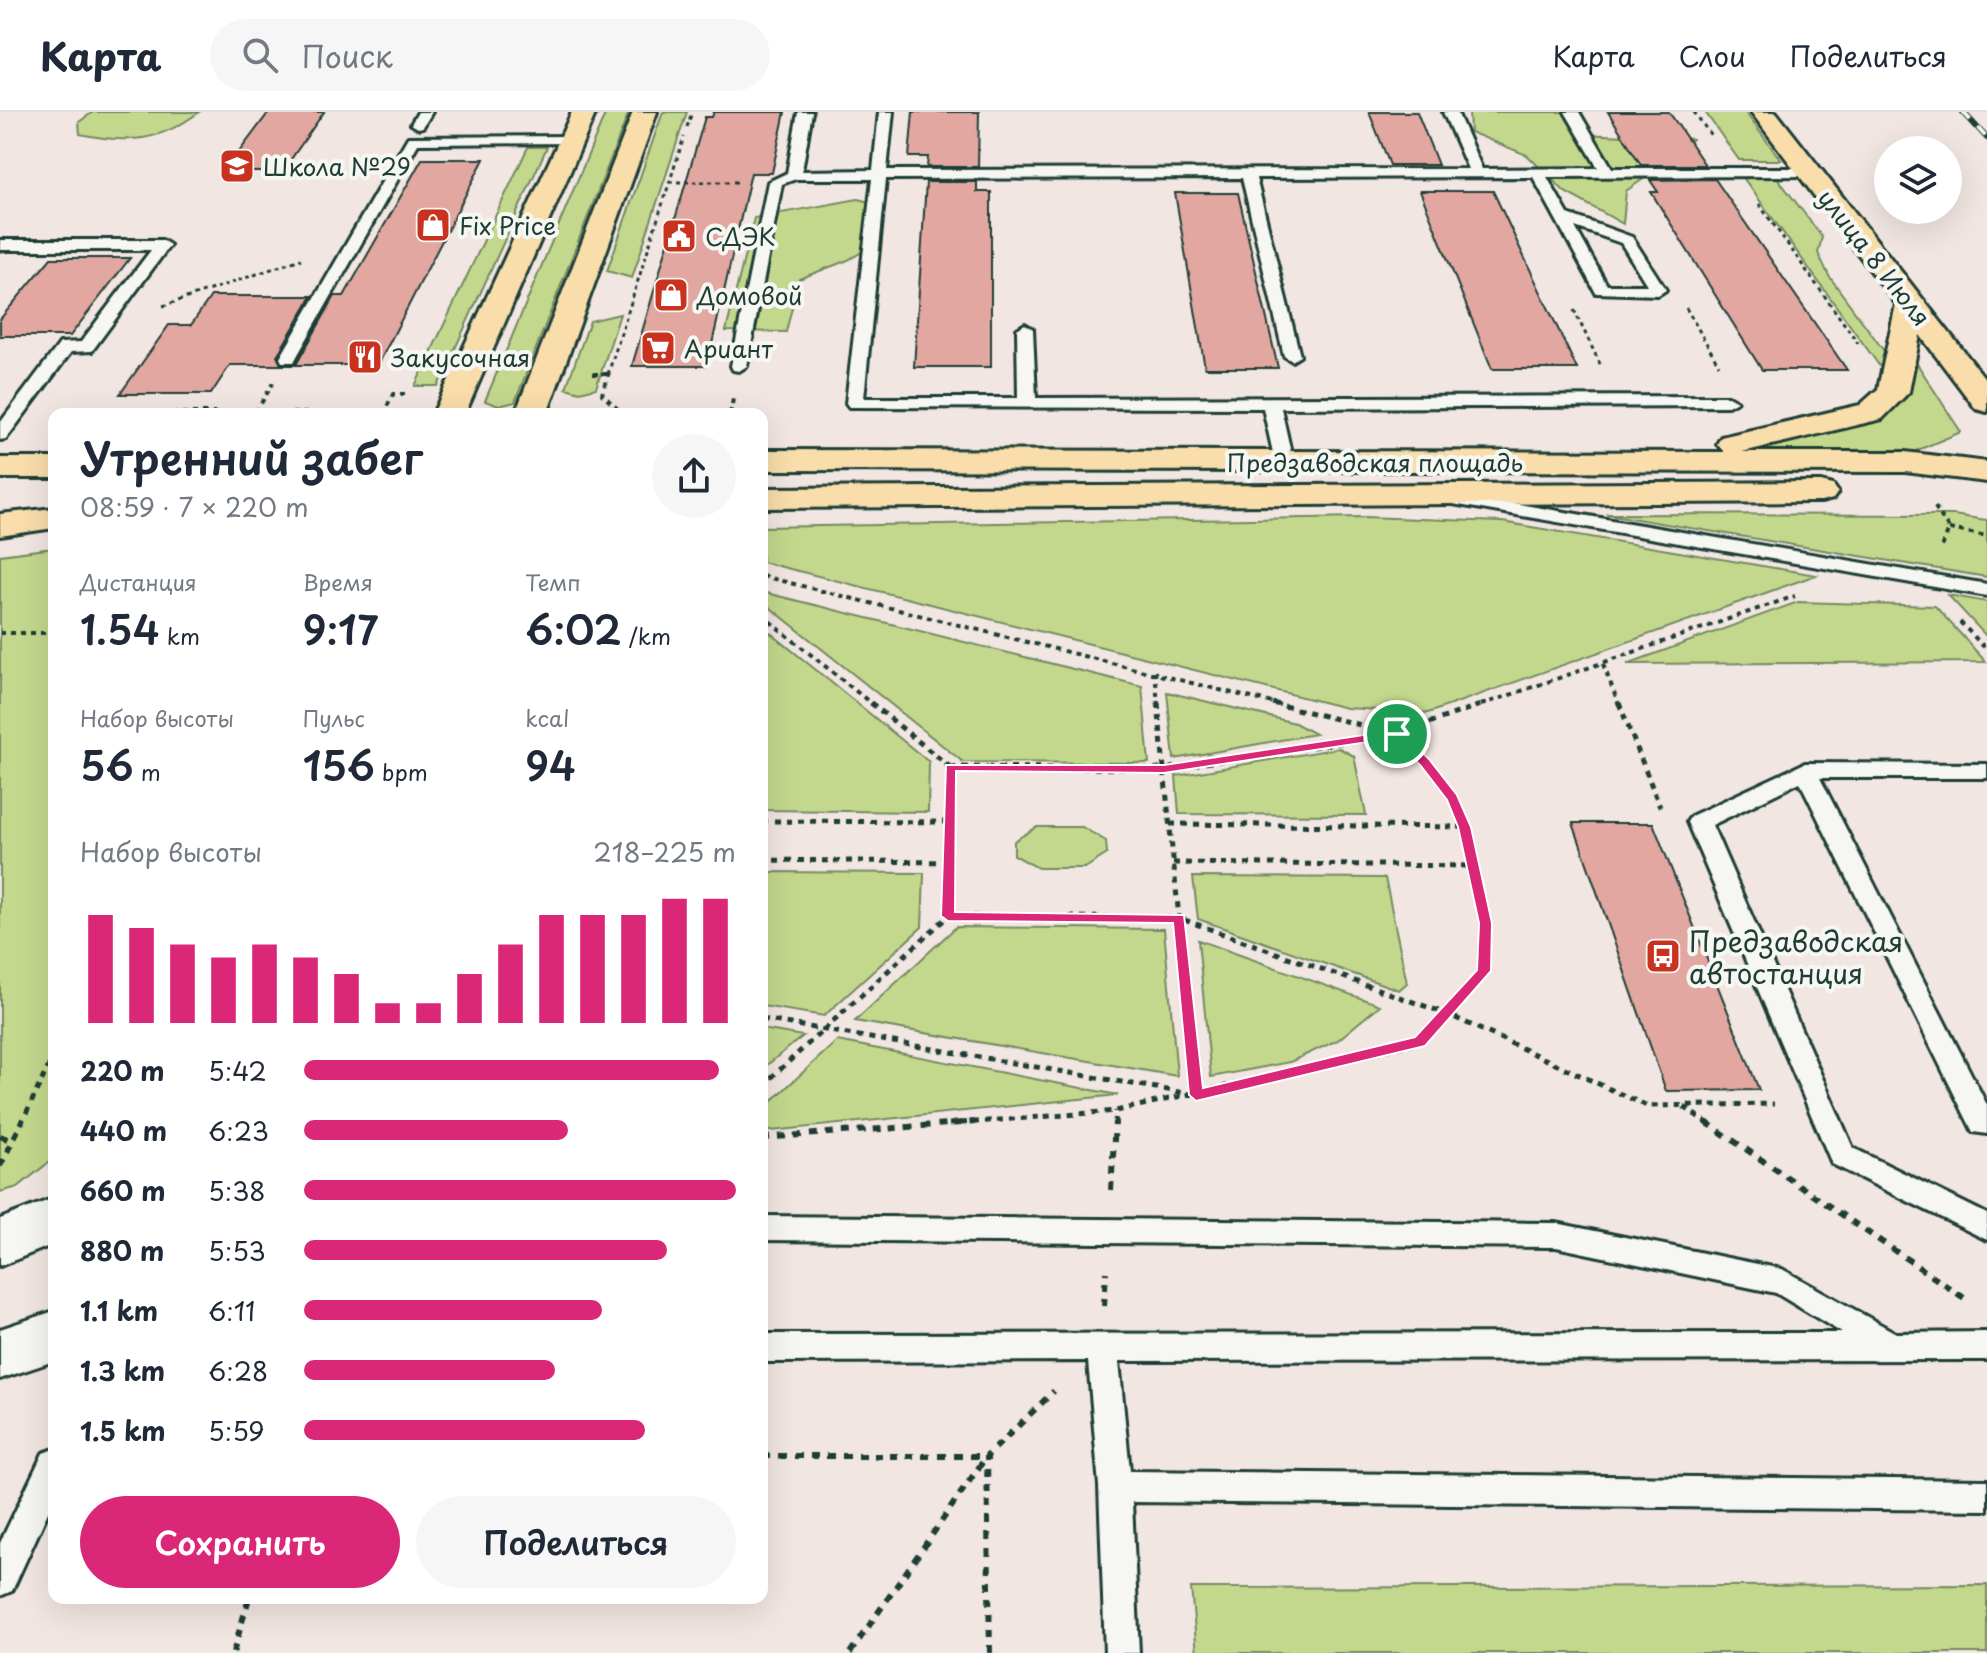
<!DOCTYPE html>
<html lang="ru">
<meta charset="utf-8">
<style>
:root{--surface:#fff;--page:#f6f6f7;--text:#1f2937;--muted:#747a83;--line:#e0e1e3;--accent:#db2777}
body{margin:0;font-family:"Playpen Sans",sans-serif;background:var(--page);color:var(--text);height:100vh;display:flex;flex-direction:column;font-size:30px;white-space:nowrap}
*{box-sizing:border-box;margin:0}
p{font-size:26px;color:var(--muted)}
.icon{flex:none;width:44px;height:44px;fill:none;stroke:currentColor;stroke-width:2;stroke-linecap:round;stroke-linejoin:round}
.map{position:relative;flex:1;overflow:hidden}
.panel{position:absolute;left:48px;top:296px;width:720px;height:1196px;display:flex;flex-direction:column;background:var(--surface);border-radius:16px;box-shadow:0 8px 32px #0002}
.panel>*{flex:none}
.buttons{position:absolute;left:1874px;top:24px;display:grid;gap:16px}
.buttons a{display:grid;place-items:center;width:88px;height:88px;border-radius:50%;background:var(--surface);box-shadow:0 8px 32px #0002;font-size:40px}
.pin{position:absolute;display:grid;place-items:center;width:68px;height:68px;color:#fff;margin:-34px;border:4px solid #fff;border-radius:50%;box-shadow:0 2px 8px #0007}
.round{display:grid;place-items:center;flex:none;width:84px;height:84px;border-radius:42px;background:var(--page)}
.overview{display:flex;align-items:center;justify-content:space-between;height:136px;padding:0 32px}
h1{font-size:44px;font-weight:600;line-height:60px}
.figures{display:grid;grid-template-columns:repeat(3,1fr);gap:12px;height:136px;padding:8px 32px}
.figures div{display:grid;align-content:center}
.figures b{font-size:40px;font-weight:600}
.figures small{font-size:22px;font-weight:400}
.figures p{font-size:22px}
.chart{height:224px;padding:16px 32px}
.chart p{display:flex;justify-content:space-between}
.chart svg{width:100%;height:144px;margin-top:8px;stroke:var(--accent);stroke-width:6}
.cta{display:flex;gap:16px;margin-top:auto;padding:16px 32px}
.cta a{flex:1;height:92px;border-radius:48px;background:var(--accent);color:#fff;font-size:32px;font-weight:600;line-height:92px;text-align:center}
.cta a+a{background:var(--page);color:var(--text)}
ul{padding:0 32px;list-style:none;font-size:26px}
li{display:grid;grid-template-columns:128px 96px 1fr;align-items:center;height:60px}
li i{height:20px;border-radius:10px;background:var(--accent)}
header{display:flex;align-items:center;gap:48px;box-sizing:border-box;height:112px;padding:0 40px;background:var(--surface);border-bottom:2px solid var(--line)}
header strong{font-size:38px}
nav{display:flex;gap:44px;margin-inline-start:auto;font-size:28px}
.search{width:560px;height:72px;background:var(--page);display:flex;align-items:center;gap:20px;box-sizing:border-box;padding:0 28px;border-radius:44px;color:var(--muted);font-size:30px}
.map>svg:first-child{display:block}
.green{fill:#c4d88d;stroke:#728a60;stroke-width:2}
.building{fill:#e2a7a0;stroke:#1f3d34;stroke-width:2}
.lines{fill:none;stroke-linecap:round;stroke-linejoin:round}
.service-casing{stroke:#1f3d34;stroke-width:6}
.secondary-casing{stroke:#1f3d34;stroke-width:6}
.primary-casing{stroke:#1f3d34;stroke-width:6}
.path-far3{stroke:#1f3d34;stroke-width:3;stroke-dasharray:4 4;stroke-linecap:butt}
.path-far2{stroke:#1f3d34;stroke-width:4;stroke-dasharray:5 5;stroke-linecap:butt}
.path-far1{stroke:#1f3d34;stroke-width:5;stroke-dasharray:6 6;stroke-linecap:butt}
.path{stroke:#1f3d34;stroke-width:6;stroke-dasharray:8 8;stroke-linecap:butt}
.service{fill:#f6f6f2;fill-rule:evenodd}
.secondary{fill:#f6f6f2;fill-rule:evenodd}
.primary{fill:#f9deab;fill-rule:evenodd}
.rail-casing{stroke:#1f3d34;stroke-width:6}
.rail{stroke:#f6f6f2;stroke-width:4;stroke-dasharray:11;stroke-linecap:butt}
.route{fill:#db2777;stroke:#fff;stroke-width:2;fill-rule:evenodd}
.labels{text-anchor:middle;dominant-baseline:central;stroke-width:8;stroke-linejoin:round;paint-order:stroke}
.far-poi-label{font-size:24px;fill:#1f3d34;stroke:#f6f6f2;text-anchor:start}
.far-street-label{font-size:24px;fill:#1f3d34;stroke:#f6f6f2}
.poi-label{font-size:28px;fill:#1f3d34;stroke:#f6f6f2;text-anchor:start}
</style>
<header>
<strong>Карта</strong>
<div class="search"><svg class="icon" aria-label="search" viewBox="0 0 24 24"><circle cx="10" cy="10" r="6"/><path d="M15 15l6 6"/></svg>Поиск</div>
<nav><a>Карта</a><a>Слои</a><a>Поделиться</a></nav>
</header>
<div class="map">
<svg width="1987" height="1541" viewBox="0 0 1987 1541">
<rect width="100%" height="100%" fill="#f2e6e2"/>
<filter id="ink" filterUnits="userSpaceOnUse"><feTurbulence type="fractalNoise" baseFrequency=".0125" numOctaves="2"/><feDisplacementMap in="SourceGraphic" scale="16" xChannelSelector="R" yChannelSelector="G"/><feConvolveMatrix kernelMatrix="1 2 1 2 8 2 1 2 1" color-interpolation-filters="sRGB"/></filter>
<g filter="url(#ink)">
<path class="green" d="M93,0H199C160,30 127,32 80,22L79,10Z
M606,0H629L515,290L499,294L485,289Z
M663,0H687L632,166L607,159Z
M1469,0H1577L1582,22L1692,27L1672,47L1626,79L1623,112L1565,80L1527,43L1470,20Z
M1705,0H1745L1781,48H1739Z
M528,35H547L438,274H415Z
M1742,64H1776L1822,125L1818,141L1829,164L1887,243L1881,256Z
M858,87L885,94L879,130L848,148L799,167L786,220L726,219L754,106Z
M620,202L596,276L580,280L566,276L590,209Z
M1912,244L1961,320L1911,341L1711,344L1883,303L1906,286Z
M1606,402L1953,403L1987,408V465Z
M1365,405L1502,410L1816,463L1428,601L1346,596L762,450V415Z
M54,436V1046L18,1075L0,1080V443Z
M762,480L1142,574L1149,651L963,650L762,489Z
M1948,483L1987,490V525Z
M1798,490L1935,494L1986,550L1627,552Z
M762,514L929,650L928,700L762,698Z
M1167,580L1295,611L1315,622L1174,647Z
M1339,636L1354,644L1366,703L1179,702L1176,664Z
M1037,715H1082L1106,729L1107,742L1085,756H1038L1014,743V729Z
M762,760L924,761L922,815L824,904L762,894Z
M1193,765L1385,766L1407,871L1399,878L1198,807Z
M956,815L1164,817L1177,964L855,909Z
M1198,828L1380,893L1338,928L1290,950L1211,965Z
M762,917L803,924L762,957Z
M837,929L1118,983L762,1020V998Z
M1987,1473V1541H1197L1191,1476Z"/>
<path class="building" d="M269,0H324L282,60H224Z
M714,0H785L772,61H751L707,254H632L705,5H712Z
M913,0H979L978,55H927L928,45H909Z
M1369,0H1417L1438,53H1390Z
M1608,0H1669L1705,53H1641Z
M422,47H484L378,253H230L211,282H120L169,213H191L211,184H312L277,244L282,253L297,251L335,184H344Z
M1715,67L1847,258H1762L1651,80H1658L1650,68Z
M926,70H977V80H991V255H914Z
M1420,79H1493L1577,257H1492Z
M1175,81H1238L1278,256H1205Z
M51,146H130L70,224H0V207Z
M1573,711H1653L1759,978L1666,979Z"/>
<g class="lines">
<defs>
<path id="service" d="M418,0H432L423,15L418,16L411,12Z
M798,0H812L802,59L873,58L879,0H893L887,58L1468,57L1443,0H1457L1482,57L1598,56L1565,0H1579L1612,56H1809L1816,60L1809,64L1547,65L1568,102L1632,125L1666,178L1658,183L1596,181L1533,65L1256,66L1300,244L1292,249L1284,244L1242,66L886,67L864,286H1018L1017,217L1025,212L1033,217L1036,286L1728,284L1737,289L1728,294L1281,296L1293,350L1284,355L1275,350L1263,296L849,295L846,291L872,67H796L782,72L747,254L739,259L733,258L731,254L768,70L787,61ZM1575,115L1621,131L1647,173H1607Z
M571,24L576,25V31L418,32L296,246L294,250H282L280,246L408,25Z
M0,128H162L170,133L92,239L71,240L6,327L0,328V311L60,231L81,230L151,138H0Z
M1454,381L1987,472V484L1447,391L1445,387L1447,383Z
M1805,651L1987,652V666H1820L1987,993V1022L1973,1020L1800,670L1712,713L1853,1036L1987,1102V1128L1832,1052L1687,710L1691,704Z
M762,1104L1556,1111L1782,1157L1896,1221L1987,1220V1248L1119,1249L1130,1359L1987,1368V1398L1132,1390L1139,1541H1105L1099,1374L1088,1249L762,1250V1222L1842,1221L1776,1181L1556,1135L762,1128Z
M54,1337V1387L12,1479L0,1484V1431L43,1341Z"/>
<path id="secondary" d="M54,1086V1132L0,1154V1107Z
M54,1199V1249L0,1267V1217Z"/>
<path id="primary" d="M572,0H596L465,302H433Z
M633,0H657L547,302H515Z
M1751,0H1776L1987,269V300L1976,297L1920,223L1909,280L1882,307L1742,340H1905L1987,350V370L1905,360L762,358V338L1724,340L1717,332L1721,325L1860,293L1878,277L1896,192Z
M0,346H54V366H0Z
M1821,370L1833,373L1838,380L1833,387L1821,390L762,396V376Z
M54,396V416L0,424V402Z"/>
</defs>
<use href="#service" class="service-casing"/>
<use href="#secondary" class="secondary-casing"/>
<use href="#primary" class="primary-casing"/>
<path class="path-far3" d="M1694,0L1712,25
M687,15L692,0
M669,70H740
M1759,92L1858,231
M163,194L301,147
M1686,196L1719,253
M1574,198L1601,254
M593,262H608
M608,262L684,25"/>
<path class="path-far2" d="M609,260L602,282L623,302
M593,262H608
M256,300L273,271
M62,301H384L393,282H408
M730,302L733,287
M1935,395L1949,417L1942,435
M1949,417L1987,424
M762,464L1280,593
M762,503L873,593
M1960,510L1987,538
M0,521H54
M1603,552L1619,593
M1155,559L1158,593
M1481,593L1795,484"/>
<path class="path-far1" d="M871,591L950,655
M1158,591L1164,657L1397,622L1486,591
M1619,591L1660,695
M950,655L1164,657L1179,806L948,804Z
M762,709L950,710
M1170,712L1465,715
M762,748L949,750
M1173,751L1475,754
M762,907L1196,983L1179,806L1447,902L1647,994L1774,992
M762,974L948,804
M1684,995L1709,1012
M21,1012L54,943
M949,1012L1116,999L1420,930L1484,859L1486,811L1465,715L1452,686L1425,650L1397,622L1272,591
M1115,1012L1116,999"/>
<path class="path" d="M1706,1010L1970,1190
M0,1024L12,1029
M762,1026L975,1010
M0,1054L22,1010
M1111,1078L1115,1010
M1104,1194L1106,1160
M762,1344H986
M233,1541L249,1486
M850,1541L986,1345
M990,1541L987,1344L1054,1279"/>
<use href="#service" class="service"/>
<use href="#secondary" class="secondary"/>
<use href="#primary" class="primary"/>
<defs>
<path id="rail" d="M1963,0L1987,26"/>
</defs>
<use href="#rail" class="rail-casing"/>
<use href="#rail" class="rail"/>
</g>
</g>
<path class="route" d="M1397,618L1429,647L1457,683L1471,715L1492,811L1491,859L1425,934L1196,989L1189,983L1173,811L948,809L941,804L946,653H1164ZM1394,626L1420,653L1447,688L1458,715L1479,811L1477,858L1415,925L1203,976L1184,803L955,800L956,659L1164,661Z"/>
<defs>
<symbol id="school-square" viewBox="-11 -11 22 22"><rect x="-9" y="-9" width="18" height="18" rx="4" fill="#c8321e" stroke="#f6f6f2"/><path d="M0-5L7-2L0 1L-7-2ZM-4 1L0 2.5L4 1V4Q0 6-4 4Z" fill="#fff"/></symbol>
<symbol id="shop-square" viewBox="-11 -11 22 22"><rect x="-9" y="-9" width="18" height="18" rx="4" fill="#c8321e" stroke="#f6f6f2"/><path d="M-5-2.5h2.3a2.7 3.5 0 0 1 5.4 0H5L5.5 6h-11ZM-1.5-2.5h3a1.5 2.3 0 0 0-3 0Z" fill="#fff"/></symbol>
<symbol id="civic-square" viewBox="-11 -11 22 22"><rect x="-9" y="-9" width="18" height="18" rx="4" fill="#c8321e" stroke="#f6f6f2"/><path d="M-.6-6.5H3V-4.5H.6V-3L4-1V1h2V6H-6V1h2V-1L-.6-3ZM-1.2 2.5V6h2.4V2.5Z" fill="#fff"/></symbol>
<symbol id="supermarket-square" viewBox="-11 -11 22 22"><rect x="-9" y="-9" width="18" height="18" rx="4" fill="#c8321e" stroke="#f6f6f2"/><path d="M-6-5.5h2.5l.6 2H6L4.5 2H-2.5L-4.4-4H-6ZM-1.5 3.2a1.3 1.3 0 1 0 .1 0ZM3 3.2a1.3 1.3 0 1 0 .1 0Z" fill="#fff"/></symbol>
<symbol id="restaurant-square" viewBox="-11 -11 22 22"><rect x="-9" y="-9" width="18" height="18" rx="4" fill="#c8321e" stroke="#f6f6f2"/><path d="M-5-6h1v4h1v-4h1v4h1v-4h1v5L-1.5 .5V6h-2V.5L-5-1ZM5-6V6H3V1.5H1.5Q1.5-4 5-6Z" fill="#fff"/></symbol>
<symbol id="bus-square" viewBox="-11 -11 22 22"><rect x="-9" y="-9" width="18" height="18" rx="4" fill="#c8321e" stroke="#f6f6f2"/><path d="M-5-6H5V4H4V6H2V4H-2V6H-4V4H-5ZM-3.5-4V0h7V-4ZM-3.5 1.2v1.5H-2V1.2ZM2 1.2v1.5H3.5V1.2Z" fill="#fff"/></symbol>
</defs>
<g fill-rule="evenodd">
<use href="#school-square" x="217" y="34" width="40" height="40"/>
<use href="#shop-square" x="413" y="93" width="40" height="40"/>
<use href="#civic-square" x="659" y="104" width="40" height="40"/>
<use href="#shop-square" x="651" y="163" width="40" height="40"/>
<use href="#supermarket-square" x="638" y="216" width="40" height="40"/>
<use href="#restaurant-square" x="345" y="225" width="40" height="40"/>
<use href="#bus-square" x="1643" y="824" width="40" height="40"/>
</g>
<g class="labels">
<g class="far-poi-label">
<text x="263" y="54">Школа №29</text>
<text x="459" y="113">Fix Price</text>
<text x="705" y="124">СДЭК</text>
<text x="697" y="183">Домовой</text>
<text x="684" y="236">Ариант</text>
<text x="391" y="245">Закусочная</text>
</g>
<g class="far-street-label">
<text transform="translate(1875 145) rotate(52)">улица 8 Июля</text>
<text x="1375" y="350">Предзаводская площадь</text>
</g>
<g class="poi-label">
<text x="1689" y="828">Предзаводская<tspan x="1689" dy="32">автостанция</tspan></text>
</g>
</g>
</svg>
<div class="buttons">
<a><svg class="icon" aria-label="layers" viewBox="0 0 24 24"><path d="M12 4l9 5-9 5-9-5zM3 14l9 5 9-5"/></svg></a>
</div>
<div class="pin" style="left:1397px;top:622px;background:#1e9e55"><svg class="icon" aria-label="arrive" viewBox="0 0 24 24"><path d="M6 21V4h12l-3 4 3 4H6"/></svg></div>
<section class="panel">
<div class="overview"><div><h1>Утренний забег</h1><p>08:59 · 7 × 220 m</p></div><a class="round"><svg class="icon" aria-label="share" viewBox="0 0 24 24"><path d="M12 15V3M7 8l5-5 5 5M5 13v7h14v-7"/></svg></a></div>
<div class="figures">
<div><p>Дистанция</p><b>1.54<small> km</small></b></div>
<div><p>Время</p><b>9:17</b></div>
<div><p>Темп</p><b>6:02<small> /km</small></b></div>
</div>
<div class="figures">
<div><p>Набор высоты</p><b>56<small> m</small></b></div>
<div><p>Пульс</p><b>156<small> bpm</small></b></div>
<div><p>kcal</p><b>94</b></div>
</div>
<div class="chart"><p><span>Набор высоты</span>218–225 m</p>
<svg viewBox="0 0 160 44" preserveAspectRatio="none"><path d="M5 44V11M15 44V15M25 44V20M35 44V24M45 44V20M55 44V24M65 44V29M75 44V38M85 44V38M95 44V29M105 44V20M115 44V11M125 44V11M135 44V11M145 44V6M155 44V6"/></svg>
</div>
<ul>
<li><b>220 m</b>5:42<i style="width:96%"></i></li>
<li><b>440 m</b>6:23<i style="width:61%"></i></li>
<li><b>660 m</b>5:38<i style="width:100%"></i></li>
<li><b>880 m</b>5:53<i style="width:84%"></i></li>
<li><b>1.1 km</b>6:11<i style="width:69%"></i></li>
<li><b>1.3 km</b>6:28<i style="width:58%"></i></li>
<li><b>1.5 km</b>5:59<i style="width:79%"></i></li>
</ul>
<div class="cta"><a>Сохранить</a><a>Поделиться</a></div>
</section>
</div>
